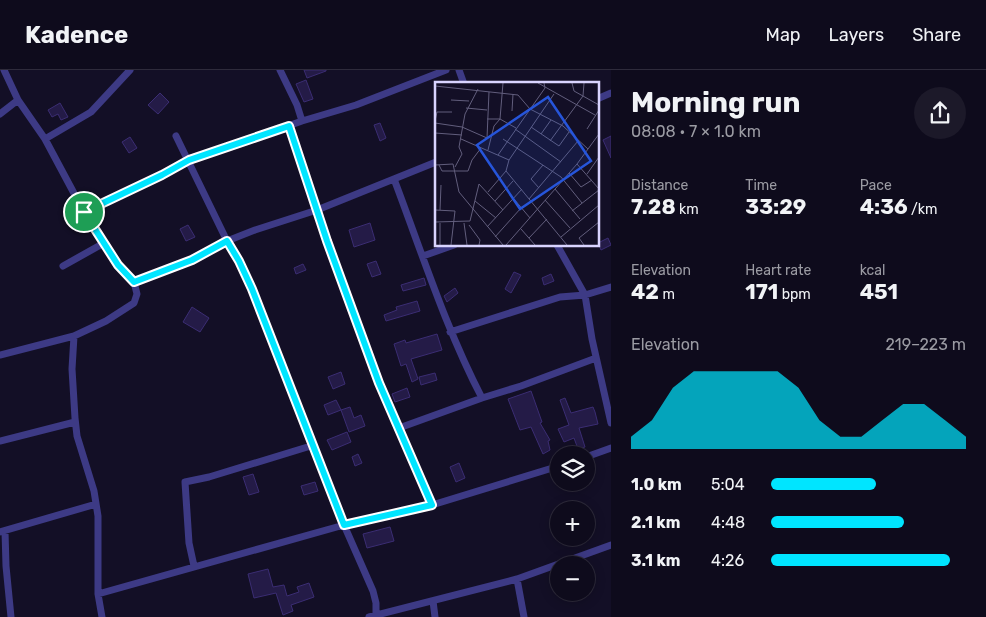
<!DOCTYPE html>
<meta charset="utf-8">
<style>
:root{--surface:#0e0b1c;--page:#1c1929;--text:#f1f3f6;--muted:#9b9ba3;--line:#2e2b3b;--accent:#00e5ff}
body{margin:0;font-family:Rubik,sans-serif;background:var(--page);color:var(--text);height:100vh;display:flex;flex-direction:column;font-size:19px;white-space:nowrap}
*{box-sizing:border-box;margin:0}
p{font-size:16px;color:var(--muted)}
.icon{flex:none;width:28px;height:28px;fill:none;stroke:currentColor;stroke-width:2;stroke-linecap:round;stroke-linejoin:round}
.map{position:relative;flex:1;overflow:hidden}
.side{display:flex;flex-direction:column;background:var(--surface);width:375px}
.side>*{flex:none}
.tools{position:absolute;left:550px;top:376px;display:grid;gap:10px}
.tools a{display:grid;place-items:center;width:45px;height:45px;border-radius:50%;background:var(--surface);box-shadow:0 2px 12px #0003,0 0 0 1px var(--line);font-size:25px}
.pin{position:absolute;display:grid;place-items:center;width:42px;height:42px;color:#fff;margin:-21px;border:2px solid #fff;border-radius:50%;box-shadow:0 1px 5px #0007}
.round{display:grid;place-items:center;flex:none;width:52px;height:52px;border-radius:26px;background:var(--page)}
.headline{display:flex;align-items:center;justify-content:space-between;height:85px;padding:0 20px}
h1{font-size:28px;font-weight:700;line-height:38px}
.stats{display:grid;grid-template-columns:repeat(3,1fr);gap:8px;height:85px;padding:5px 20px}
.stats div{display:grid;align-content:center}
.stats b{font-size:21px;font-weight:700}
.stats small{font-size:14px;font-weight:400}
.stats p{font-size:14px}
.chart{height:140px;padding:10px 20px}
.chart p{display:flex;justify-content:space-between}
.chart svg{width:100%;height:90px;margin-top:5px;fill:var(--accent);opacity:.7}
ul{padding:0 20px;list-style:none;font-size:16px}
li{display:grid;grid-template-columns:80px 60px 1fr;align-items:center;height:38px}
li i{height:12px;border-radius:6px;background:var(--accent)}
header{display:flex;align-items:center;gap:30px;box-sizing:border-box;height:70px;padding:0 25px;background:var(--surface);border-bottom:1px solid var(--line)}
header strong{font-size:24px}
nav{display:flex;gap:28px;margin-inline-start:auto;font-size:18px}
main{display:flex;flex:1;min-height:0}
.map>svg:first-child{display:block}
.building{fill:#241b47;stroke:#3b2d73}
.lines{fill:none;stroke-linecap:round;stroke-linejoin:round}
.minor{stroke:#3d3a85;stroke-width:7}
.route-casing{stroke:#fff;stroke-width:10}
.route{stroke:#00e5ff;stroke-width:6}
.inset-road{fill:none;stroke:#625e7d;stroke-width:1}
.view{fill:#2655da;fill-opacity:0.15;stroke:#2655da;stroke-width:2.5}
.inset-edge{fill:none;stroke:#d9d4ff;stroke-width:2.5}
</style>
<header>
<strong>Kadence</strong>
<nav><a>Map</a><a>Layers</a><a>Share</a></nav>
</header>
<main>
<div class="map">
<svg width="611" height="547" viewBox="0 0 611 547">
<rect width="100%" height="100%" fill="#130f26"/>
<path class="building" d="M304,0H326V1L307,8Z
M306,10L313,29L304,32L296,14Z
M160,23L169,32L158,44L148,35Z
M60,33L68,47L61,50L58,44L52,47L48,40Z
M380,53L386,68L380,71L374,55Z
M611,66V88L603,70Z
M130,67L137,78L129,83L122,72Z
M370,153L375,170L354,177L349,160Z
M188,155L195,167L186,171L180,159Z
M608,168L611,175L601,180L598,173Z
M376,191L381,204L372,207L367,194Z
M303,194L306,200L296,204L294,198Z
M514,202L521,205L511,223L505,219Z
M551,204L554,211L544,215L542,208Z
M424,208L426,215L403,221L401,215Z
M455,218L458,223L447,232L444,226Z
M417,231L420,241L386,251L384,245L397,240L396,237Z
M192,237L209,248L200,262L183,252Z
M437,264L442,280L411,289L418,309L412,312L406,294L401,296L394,274L405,270L406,273Z
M341,302L345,314L333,319L328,307Z
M435,303L437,310L421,315L419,307Z
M407,318L410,327L395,332L392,324Z
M531,321L542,352L540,353L550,370L548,371L550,380L543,384L531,357L520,360L508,329Z
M565,328L571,343L593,337L595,342L598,354L579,358L585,377L578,379L574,368L564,372L558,359L569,355L560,330Z
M336,330L341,340L328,345L324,335Z
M350,337L354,348L361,345L365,356L349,362L341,340Z
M347,362L351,372L332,380L327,370Z
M358,384L362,393L355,396L352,387Z
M459,393L465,408L456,412L450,397Z
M253,404L259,422L249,425L243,407Z
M315,412L318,421L304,425L301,416Z
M390,457L394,471L367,478L363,464Z
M268,499L273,517L284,515L287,526L299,522L297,517L309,513L314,527L291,535L293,541L283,545L276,523L254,528L248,504Z"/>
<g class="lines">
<path class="minor" d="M4,0L18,30L45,69L84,142L118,195L134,212L182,195L227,171L255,160L317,140L436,92
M280,0L297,35L302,51
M459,0L464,14
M597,29L611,23
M0,44L18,30
M289,56L327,171L379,313L432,435
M176,66L227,171L239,191L259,237L344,455L373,521L376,533V547
M45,69L91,42L130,0
M394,109C422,183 446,259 482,328L521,316L596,288
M84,142L189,91L302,51L356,35L446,0
M557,175L585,225L592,269L611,353
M423,186L454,175
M63,196L104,173
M450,262L560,227L585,225L611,217
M74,266L72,299L75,348L77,366L94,421L98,446V524L102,547
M0,285L74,266L106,251L134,233L137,224L134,212
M399,358L482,328
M0,371L75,352
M586,387L611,378
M5,461L6,496L11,547
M0,462L96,434
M194,496L189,473L185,412L209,407L314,375
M517,509L524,547
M98,524L344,455L432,435L559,396
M433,531L435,547
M369,547L517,509L611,475"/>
</g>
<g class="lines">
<defs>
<path id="route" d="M289,56L327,171L379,313L432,435L344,455L252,219L239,191L227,171L192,190L134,212L118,195L84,142L162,105L189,90Z"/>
</defs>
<use href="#route" class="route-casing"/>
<use href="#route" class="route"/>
</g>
<g transform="translate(435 12)">
<rect width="164" height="164" fill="#130f26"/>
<path class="inset-road" d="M103,1L160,33M137,1L139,9L164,23M0,4L83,13L95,27L128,44L153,67M16,18L34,19M31,26L52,28M77,29L78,12M52,37H65L81,46M0,39L2,30H17M0,41L27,45L52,56L54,10M96,45L124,64L134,50M80,47L126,80M152,47L164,28M0,51L27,53M106,52L116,38M26,57L74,78L119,12M68,57L126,95L147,121M115,59L148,14L149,1M53,68L59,44L65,37L68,1M63,73L110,6L109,1M142,82L164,107M0,83L18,82L24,110L68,163M4,83L7,89H33L37,78L46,66M20,85L27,72L24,65L30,32L43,7M71,89L132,163M134,91L146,105L157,98M152,92L164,75M104,106L96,97L108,83M120,107L145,137M53,110L71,89L74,78M79,117L95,136M94,117L143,59M110,118L135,146M40,119L61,136M60,119L78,99M0,128L20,129L16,163M5,128L6,103M137,129L164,108M0,140L35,139L44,102L68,128M29,141L32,163M34,143L45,158L44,163M52,145L87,107M86,147L100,163M60,155L86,126M126,155L164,123M94,156L112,137M5,163V141M71,163L142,82L164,52M149,163L144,156L164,140"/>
<path class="view" d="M113,15L156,79L85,127L42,63Z"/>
<rect width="164" height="164" class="inset-edge"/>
</g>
</svg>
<div class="tools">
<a><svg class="icon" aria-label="layers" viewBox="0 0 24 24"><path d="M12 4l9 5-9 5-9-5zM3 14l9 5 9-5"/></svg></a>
<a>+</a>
<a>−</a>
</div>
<div class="pin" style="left:84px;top:142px;background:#1e9e55"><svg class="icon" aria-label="arrive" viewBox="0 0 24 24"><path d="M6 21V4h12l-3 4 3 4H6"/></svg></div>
</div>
<section class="side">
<div class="headline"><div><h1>Morning run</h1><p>08:08 · 7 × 1.0 km</p></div><a class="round"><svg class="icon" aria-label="share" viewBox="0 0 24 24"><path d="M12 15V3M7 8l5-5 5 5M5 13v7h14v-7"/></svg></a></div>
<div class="stats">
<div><p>Distance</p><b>7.28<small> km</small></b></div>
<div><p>Time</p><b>33:29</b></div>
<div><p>Pace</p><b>4:36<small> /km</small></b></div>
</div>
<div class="stats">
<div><p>Elevation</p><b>42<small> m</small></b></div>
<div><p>Heart rate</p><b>171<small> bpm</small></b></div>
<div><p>kcal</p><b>451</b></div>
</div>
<div class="chart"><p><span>Elevation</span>219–223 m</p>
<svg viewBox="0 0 160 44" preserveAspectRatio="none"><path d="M0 44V38L10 30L20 14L30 6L40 6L50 6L60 6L70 6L80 14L90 30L100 38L110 38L120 30L130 22L140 22L150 30L160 38V44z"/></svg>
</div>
<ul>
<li><b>1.0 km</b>5:04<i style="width:54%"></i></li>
<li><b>2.1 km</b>4:48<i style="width:68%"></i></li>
<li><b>3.1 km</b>4:26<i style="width:92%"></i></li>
</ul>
</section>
</main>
